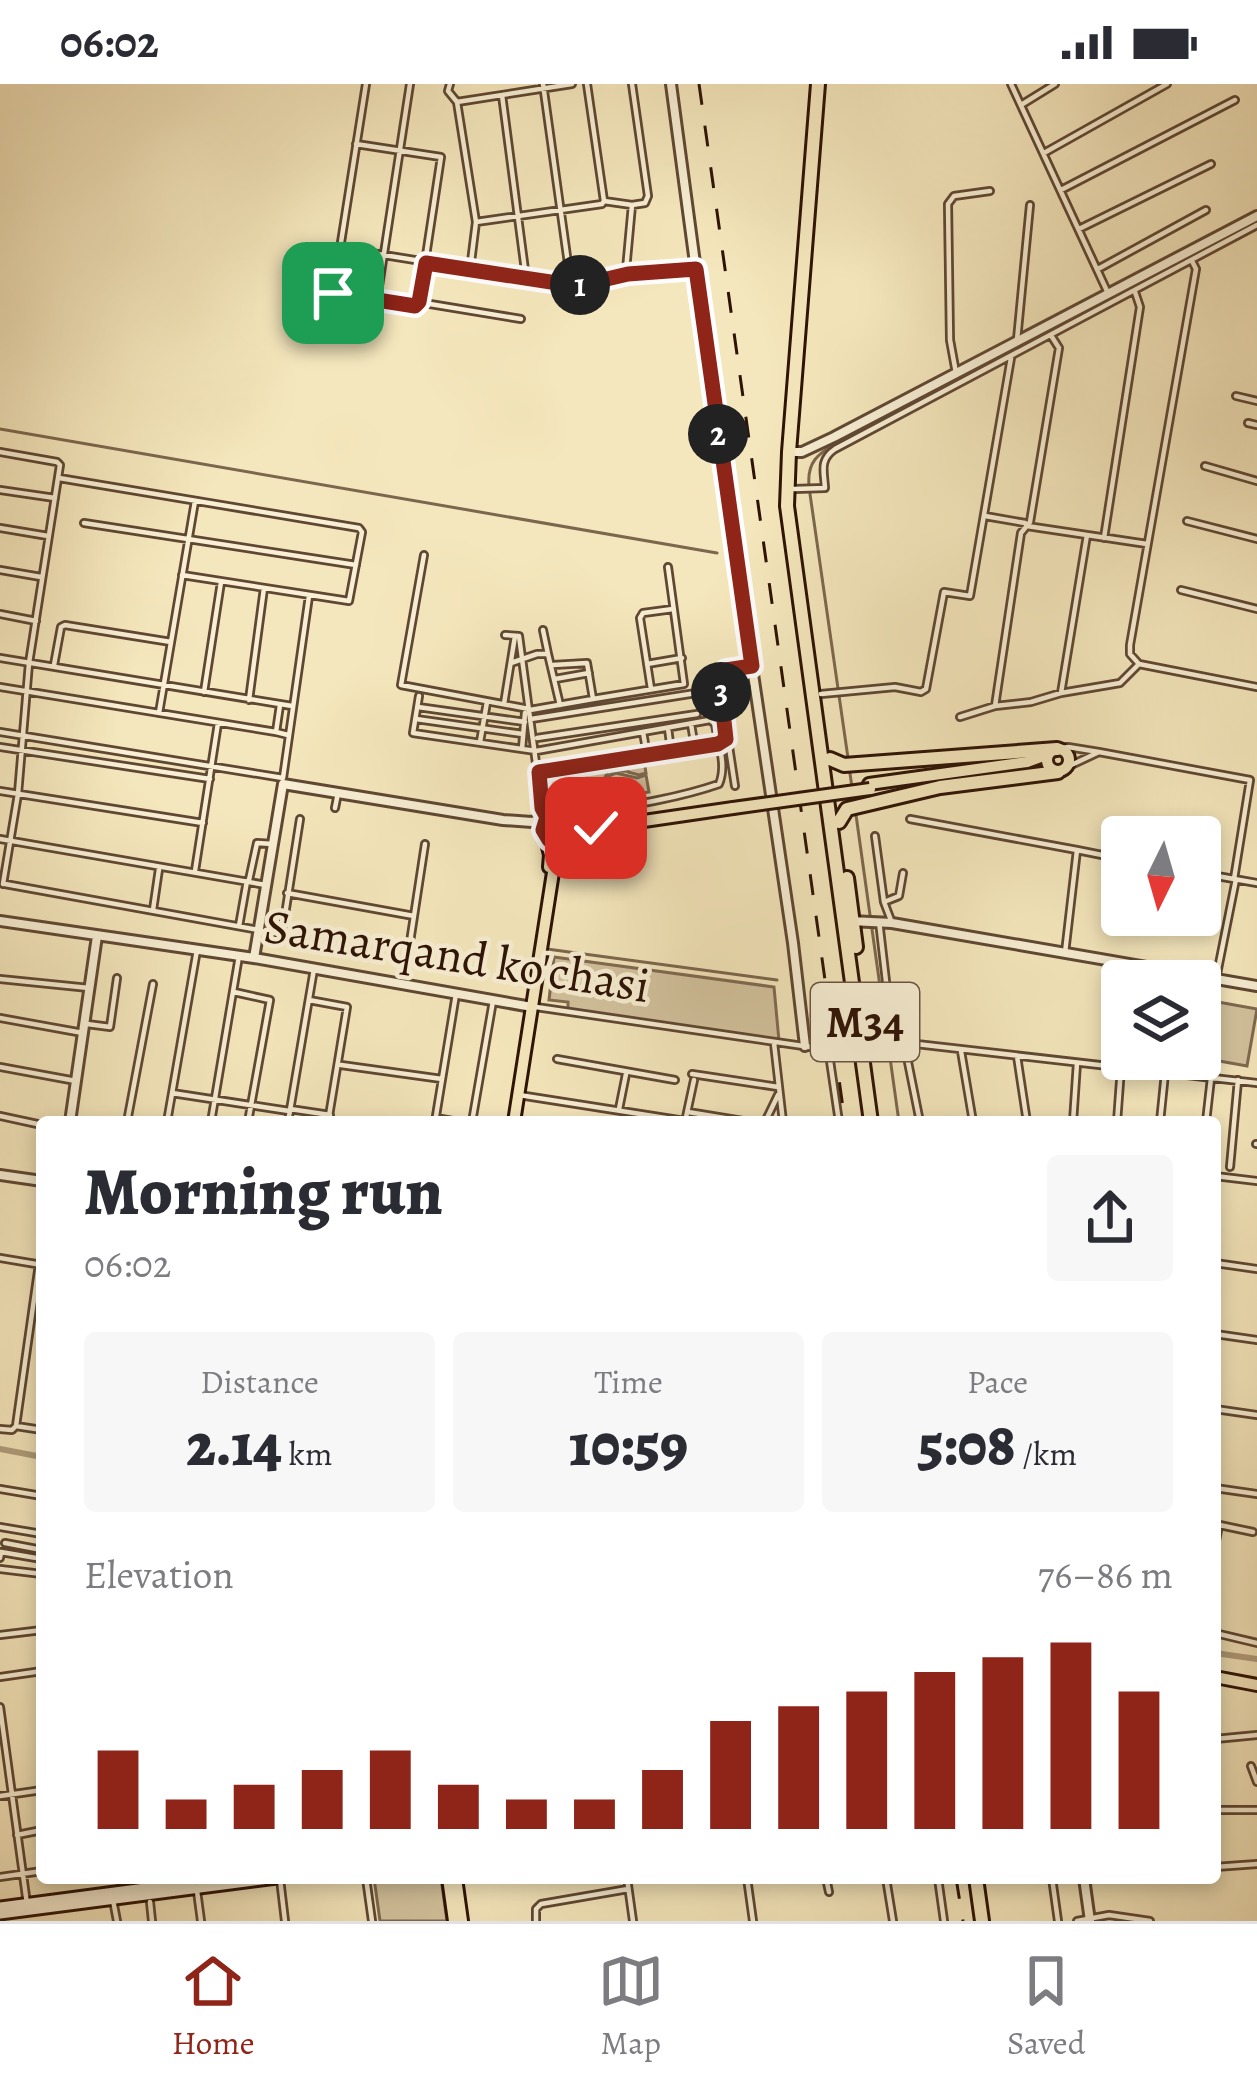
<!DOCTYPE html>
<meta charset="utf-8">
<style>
:root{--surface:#fff;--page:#f7f7f7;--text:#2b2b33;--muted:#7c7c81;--line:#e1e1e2;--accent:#8f2418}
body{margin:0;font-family:Alegreya,serif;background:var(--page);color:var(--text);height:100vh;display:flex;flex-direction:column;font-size:45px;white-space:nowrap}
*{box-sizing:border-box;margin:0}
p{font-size:39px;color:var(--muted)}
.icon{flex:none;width:66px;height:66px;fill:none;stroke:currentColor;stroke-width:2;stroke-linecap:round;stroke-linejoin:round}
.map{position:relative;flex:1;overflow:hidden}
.panel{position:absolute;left:36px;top:1032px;width:1185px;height:768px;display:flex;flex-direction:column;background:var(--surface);border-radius:12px;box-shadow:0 6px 18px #0003}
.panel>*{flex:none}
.needle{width:78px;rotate:185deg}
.tools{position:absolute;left:1101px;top:732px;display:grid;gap:24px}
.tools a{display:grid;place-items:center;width:120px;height:120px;border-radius:12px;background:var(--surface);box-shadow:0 6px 18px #0003;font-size:60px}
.pin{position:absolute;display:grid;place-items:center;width:102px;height:102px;color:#fff;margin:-51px;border-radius:24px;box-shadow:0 6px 18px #0006}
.km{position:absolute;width:60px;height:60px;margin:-30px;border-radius:50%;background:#222;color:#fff;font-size:33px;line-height:60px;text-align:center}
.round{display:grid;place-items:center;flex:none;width:126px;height:126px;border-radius:12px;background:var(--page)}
.head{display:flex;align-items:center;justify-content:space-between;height:204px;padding:0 48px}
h1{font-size:66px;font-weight:800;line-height:90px}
.figures{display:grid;grid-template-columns:repeat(3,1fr);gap:18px;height:204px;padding:12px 48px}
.figures div{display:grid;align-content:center;border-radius:12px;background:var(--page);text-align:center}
.figures b{font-size:60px;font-weight:800}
.figures small{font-size:33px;font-weight:400}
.figures p{font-size:33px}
.chart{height:336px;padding:24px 48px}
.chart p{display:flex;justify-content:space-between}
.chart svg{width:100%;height:216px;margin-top:12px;stroke:var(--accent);stroke-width:6}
.status{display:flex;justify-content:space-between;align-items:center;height:84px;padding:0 60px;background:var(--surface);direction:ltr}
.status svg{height:33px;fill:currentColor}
.tab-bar{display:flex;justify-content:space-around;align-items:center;height:168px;border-top:3px solid var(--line);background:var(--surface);font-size:33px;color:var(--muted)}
.tab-bar a{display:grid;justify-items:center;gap:6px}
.tab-bar .selected{color:var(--accent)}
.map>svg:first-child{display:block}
.green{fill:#d3c39e;stroke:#806a52;stroke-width:3}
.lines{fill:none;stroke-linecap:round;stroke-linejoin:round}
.stream{stroke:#7c674e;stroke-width:3}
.canal{stroke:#b19f7e;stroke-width:6}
.minor-casing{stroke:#5f4733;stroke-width:10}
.tertiary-casing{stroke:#5f4733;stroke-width:14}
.secondary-casing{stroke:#2d1205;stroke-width:15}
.primary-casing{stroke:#2d1205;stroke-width:16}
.trunk-casing{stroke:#2d1205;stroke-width:18}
.minor{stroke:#f8efd4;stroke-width:4.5}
.tertiary{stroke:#f8efd4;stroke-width:8}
.secondary{stroke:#f8efd4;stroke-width:9}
.primary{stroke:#f5e7bd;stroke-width:10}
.trunk{stroke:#f5e7bd;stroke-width:12}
.rail{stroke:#2d1205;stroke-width:3;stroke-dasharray:21 21;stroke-linecap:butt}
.primary-bridge-casing{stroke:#2d1205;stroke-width:16;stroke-linecap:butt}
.primary-bridge{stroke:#f5e7bd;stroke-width:10}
.route-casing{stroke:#fff;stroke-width:24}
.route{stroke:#8f2418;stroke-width:15}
.labels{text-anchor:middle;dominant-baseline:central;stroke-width:9;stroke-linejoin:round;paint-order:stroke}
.shield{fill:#f8efd4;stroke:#6a5443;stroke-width:3}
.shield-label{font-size:45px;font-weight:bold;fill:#2d1205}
.street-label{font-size:48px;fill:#2d1205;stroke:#f8efd4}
</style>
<div class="status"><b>06:02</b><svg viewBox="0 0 49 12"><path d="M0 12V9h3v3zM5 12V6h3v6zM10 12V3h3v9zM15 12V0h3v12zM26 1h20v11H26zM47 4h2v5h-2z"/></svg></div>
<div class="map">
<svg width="1257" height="1837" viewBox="0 0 1257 1837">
<rect width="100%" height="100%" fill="#f5e7bd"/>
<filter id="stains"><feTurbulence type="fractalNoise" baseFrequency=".00167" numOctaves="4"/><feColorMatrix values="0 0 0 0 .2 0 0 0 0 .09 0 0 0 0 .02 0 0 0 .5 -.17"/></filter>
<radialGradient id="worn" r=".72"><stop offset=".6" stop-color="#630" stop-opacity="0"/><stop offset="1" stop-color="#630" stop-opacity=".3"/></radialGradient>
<path class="green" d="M643,671L646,689L639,691L628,688L627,681L626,687L608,688L599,704H592L586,693L575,691L554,696L552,686Z
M616,689L637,694L646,691L649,708L625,712L624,706L623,712L614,714L610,708L612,714H585L583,711L599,707L606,693Z
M554,873L774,903L779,957L568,925V918L549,916Z
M1218,918L1257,925L1247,982L1208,975Z
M374,1794H441L447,1837H380Z"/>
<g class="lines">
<path class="stream" d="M0,345L717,469
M809,401C807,378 818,370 836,359L1257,137
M810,410L848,674
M849,683L852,703
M856,731L899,1038
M547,865L777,896"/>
<path class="canal" d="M0,1365L42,1373
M1215,1569L1257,1575"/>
<defs>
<path id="minor" d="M366,0L333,209L415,222L424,219L521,235
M450,0L448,7L457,18L476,138L470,186
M543,0L571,201
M587,0L604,117L632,121L645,119L648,112L632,0
M1011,0L1107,207
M502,11L526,194
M457,18L572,0
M1021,21L1055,0
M356,60L441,73L419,218
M1044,69L1167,0
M1061,106L1235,16
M632,121L626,186L628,189L696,185
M476,138L602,120L604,117
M1079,145L1211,80
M340,164L571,201L628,189
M1098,185L1206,126
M377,215L410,0
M1017,256L1030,121
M956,289L950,256L948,120L954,112L990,107
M1236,312L1257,317
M1248,339L1257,341
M0,368L57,378L60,381L29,579L18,710L3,800
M1205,382L1257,397
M59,394L359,444L362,448L349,517L182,491
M794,405L825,404C824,387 819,376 835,365L1257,141
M0,406L55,414
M985,432L1025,439L1027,442L1147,460
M1187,437L1257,455
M84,439L356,481
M0,444L48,452
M1104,454L1140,223L1135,208
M424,471L401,601L529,625
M0,486L41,493
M1181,506L1257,525
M0,530L36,537
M543,546L548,570
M505,551L519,552L542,724L547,733
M0,574L292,622
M511,579L537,570H548L560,621
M647,580L682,574
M1139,580L1130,570V561L1196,185L1192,177
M54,581L61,543L65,541L171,558
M555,595L589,589
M0,603L276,648
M651,605L640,534L643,529L673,525
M204,608L221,498
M1061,609L1087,451
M821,610L895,603L921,608L926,605L944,508L970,512L1011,274
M419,612L413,649L536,667L710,636L715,640C718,660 727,681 719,700C687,711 630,724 597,723C577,722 562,713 541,719
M593,615L684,600L668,483
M249,616L264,504
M504,620L515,552
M280,621L276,648L288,651
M995,622L1021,449L1030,438L1059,264L1052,253
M418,623L525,638
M530,626L593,615L587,579L553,581
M159,629L195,417
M960,633L995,622L1031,618L1061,609L1120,599L1139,580L1257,603
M416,635L523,650
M531,635L696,609
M691,640L695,664
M668,644L671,667
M0,648L283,694
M643,648L647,671
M537,654L697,630
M480,658L487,618
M0,663L210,695
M522,665L525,629
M1059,665L1068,663L1099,668L1250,696L1234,795L1257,799
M1067,683L1099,668
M539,688L718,660L726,655
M283,694L309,512
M735,702L721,610L726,585L751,582
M0,707L203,739
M335,724L338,709
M910,735L1077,766L1065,869
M875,752L884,818L892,839
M0,755L266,801
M1077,766L1122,775
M195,787L218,639
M1200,789L1234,795
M249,796L257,759L273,760
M5,800L259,846
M287,809L414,832L425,760
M884,818L899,812L903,789
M153,826L159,785
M879,837L892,949L899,958L1257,999
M239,842L247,797
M259,847L282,850L300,735
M408,871L414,832
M0,895L89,904
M1216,895L1236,795
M234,908L270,916L248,1038
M309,916L347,923L328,1038
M536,923L824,965L829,970L839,1038
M0,934L83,949
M87,940L110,943L117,894
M774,959L783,1038
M911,959L907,973L920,1038
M961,967L973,1038
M1017,972L1027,1038
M557,975L675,996
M341,981L442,995
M0,983L76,997
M692,990L778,1003
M172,1009L289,1027
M519,1011L685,1037
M290,1025L330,1031
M619,1025L626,990
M688,1028L749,1038
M0,1032L42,1041
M436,1034L458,1038
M127,1038L153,900
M167,1038L197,866
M211,1038L239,872
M288,1038L314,885
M435,1038L456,910
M472,1038L493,917
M685,1038L694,996
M765,1038L778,1011
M1073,1038L1077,979
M1117,1038L1121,984
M1160,1038L1165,989
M1206,1038L1211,994
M1256,1060H1257
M1230,1083L1238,996
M1215,1092L1257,1097
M0,1174L42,1181
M1215,1179L1257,1185
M1215,1250L1257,1256
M1215,1325L1257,1331
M16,1342L39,1180
M0,1345L12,1346L16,1342L42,1346
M1215,1404L1257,1410
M0,1405L42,1412
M1215,1440L1253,1448
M0,1443L42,1450
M5,1459L42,1466
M1215,1462L1219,1441
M0,1474L1,1468L42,1475
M0,1485L42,1490
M1215,1549L1257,1559
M0,1551L42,1546
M0,1593L42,1587
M0,1623L27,1820
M1215,1655L1257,1651
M1251,1682L1257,1698
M0,1712L42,1706
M1215,1726H1257
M17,1751L42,1746
M1215,1783L1257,1780
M0,1793L42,1787
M366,1794L372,1837
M627,1794L633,1837
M747,1794L753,1837
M826,1794L829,1808
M886,1794L893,1837
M938,1794L944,1837
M1052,1794L1058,1837
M280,1795L285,1837
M197,1807L201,1837
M113,1816L117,1837
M150,1818L152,1837
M536,1837V1825L541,1820L628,1805
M1077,1837L1109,1831L1150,1837"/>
<path id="tertiary" d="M671,0L723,388L793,859L805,962
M796,368H802L834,353L1257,132
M0,837L254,874L532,923
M850,837L892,839L1257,902
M254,874L283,700L503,736L532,738L547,733
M70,1038L97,852
M0,1091L42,1097
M1084,1794L1090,1837"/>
<path id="secondary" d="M0,1823L191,1798
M0,1830L277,1794"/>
<path id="primary" d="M1047 676a11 11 0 1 1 22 0a11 11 0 1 1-22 0Z
M869,700L1027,678L1049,670
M543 744a16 16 0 1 1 32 0a16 16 0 1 1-32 0Z
M570,732L583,739L599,738
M545,751L550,771L549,783
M514,1038L554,782C560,763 571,752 589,745L733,724
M1215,1593L1257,1601
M448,1794L454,1837
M456,1794L462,1837"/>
<path id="trunk" d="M818,0L789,368L787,422L871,1038
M830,675L844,681L1057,665
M839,738L847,725L940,703L1058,688
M847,794L856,863
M976,1794L982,1837"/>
</defs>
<use href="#minor" class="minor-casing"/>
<use href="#tertiary" class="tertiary-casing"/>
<use href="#secondary" class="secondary-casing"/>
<use href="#primary" class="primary-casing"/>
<use href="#trunk" class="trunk-casing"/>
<use href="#minor" class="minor"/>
<use href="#tertiary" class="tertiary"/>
<use href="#secondary" class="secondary"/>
<use href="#primary" class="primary"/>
<use href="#trunk" class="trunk"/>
<path class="rail" d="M699,0L845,1038
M956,1794L963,1837"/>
<defs>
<path id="primary-bridge" d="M733,724L870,705"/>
</defs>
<use href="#primary-bridge" class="primary-bridge-casing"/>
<use href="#primary-bridge" class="primary-bridge"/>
</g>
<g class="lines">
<defs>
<path id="route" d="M333,209L415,222L419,218L426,179L577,202L628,190L696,185L752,582L726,586L721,610L726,655L718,660L539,688L542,724L547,733L543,746L549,756L562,759L576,751L596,744"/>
</defs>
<use href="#route" class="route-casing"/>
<use href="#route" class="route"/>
</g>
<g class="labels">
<rect class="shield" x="811" y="899" width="108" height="78" rx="9"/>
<g class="shield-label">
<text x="865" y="938">M34</text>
</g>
<g class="street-label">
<text transform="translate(457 872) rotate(9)">Samarqand ko'chasi</text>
</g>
</g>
<rect width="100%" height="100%" filter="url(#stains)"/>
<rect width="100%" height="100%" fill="url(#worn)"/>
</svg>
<div class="tools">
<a><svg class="needle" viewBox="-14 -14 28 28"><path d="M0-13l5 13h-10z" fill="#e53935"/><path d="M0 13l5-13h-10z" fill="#7c7c81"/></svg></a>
<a><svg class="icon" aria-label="layers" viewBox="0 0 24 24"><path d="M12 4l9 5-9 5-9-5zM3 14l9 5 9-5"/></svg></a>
</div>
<div class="pin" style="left:333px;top:209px;background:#1e9e55"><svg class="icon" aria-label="arrive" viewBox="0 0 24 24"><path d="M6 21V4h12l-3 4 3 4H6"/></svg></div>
<div class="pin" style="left:596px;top:744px;background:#d93025"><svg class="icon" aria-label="check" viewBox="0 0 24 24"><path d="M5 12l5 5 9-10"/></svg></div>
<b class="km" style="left:580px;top:201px">1</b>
<b class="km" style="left:718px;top:350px">2</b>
<b class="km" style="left:721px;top:608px">3</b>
<section class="panel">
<div class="head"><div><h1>Morning run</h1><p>06:02</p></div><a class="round"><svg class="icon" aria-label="share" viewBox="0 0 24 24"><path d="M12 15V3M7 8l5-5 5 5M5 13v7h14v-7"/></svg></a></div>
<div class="figures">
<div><p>Distance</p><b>2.14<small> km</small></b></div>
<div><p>Time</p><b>10:59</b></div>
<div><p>Pace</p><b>5:08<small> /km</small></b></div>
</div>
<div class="chart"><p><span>Elevation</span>76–86 m</p>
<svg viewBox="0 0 160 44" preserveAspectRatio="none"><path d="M5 44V28M15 44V38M25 44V35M35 44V32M45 44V28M55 44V35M65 44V38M75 44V38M85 44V32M95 44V22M105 44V19M115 44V16M125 44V12M135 44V9M145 44V6M155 44V16"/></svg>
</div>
</section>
</div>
<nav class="tab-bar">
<a class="selected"><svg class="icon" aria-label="home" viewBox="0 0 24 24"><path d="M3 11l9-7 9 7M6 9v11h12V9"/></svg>Home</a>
<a><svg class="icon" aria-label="map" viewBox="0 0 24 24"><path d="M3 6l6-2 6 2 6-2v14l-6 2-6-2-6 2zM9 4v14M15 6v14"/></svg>Map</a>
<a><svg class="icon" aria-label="saved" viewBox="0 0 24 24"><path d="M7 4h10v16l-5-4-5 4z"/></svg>Saved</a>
</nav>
